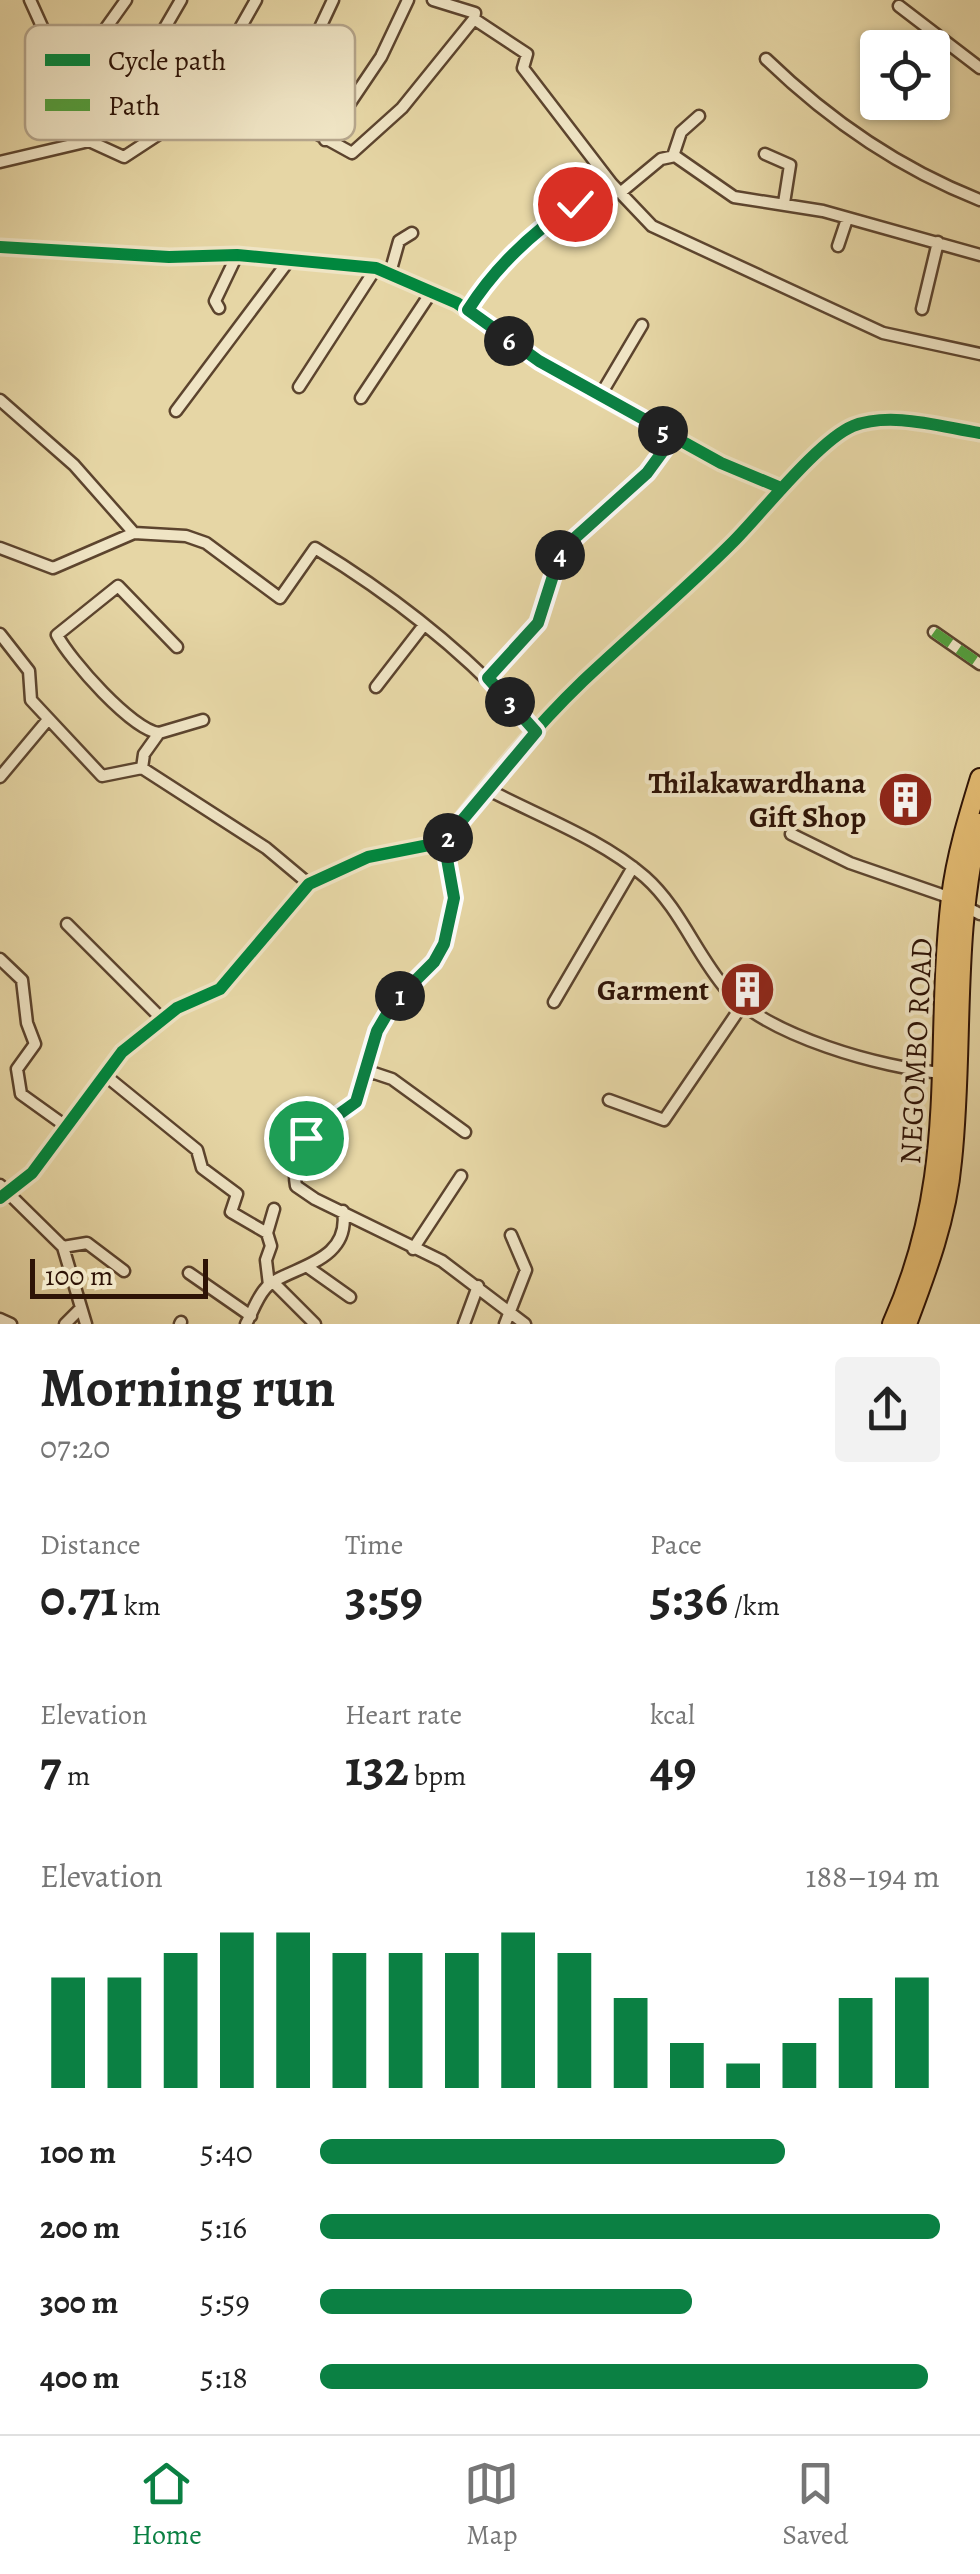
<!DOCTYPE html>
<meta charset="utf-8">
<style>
:root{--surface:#fff;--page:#f2f2f2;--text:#222;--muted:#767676;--line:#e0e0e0;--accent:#0b8043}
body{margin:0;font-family:Alegreya,serif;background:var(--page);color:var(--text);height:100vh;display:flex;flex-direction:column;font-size:38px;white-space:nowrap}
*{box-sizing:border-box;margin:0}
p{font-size:32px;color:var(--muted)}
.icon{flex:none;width:55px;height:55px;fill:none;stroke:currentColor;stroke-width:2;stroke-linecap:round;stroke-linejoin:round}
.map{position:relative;height:1324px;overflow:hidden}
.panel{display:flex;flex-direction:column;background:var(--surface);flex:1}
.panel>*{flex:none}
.fabs{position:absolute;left:860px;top:30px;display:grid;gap:20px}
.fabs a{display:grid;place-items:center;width:90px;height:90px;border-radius:10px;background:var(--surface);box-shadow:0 2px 8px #0004;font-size:50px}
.scale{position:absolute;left:30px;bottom:25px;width:178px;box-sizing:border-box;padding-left:10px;border:5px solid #2e1306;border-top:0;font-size:28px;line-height:35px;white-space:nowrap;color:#2e1306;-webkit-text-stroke:8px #efe4c4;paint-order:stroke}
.pin{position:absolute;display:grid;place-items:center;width:85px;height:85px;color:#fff;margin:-42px;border:5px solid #fff;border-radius:50%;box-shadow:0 2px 10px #0007}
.km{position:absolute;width:50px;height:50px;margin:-25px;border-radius:50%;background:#222;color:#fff;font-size:28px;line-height:50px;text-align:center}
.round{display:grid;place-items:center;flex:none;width:105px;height:105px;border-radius:10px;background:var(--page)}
.head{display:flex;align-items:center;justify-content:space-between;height:170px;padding:0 40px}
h1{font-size:55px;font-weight:700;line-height:75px}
.metrics{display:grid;grid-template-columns:repeat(3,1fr);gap:15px;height:170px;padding:10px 40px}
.metrics div{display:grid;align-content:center}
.metrics b{font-size:50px;font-weight:700}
.metrics small{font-size:28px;font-weight:400}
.metrics p{font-size:28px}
.chart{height:280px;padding:20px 40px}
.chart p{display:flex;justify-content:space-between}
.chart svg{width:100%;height:180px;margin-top:10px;stroke:var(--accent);stroke-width:6}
ul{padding:0 40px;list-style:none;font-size:32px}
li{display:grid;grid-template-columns:160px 120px 1fr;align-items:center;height:75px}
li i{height:25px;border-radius:12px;background:var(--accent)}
.dock{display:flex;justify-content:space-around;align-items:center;height:140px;border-top:2px solid var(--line);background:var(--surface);font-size:28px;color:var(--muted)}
.dock a{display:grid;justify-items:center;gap:5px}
.dock .selected{color:var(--accent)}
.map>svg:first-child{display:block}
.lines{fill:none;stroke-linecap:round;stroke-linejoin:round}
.street-casing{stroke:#5c442e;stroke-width:15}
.highway-casing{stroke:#2e1306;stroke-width:22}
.street{stroke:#efe4c4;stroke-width:10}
.highway{stroke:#e3bb72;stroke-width:18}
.quiet{stroke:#52a03d;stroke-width:10;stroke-dasharray:20 10;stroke-linecap:butt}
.cycleway-casing{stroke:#efe4c4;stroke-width:19}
.cycleway{stroke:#00873e;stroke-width:12}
.route-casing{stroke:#fff;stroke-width:20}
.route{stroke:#0b8043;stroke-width:12}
.labels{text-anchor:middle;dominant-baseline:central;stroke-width:8;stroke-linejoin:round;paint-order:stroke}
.poi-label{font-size:30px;font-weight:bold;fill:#2e1306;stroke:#efe4c4;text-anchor:end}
.street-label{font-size:30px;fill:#2e1306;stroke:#efe4c4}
.key{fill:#efe4c4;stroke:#b5a58b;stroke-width:2.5}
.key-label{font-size:28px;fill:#2e1306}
</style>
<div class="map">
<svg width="980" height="1324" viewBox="0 0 980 1324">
<rect width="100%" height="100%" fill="#e6d6a5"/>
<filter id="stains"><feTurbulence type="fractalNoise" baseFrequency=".002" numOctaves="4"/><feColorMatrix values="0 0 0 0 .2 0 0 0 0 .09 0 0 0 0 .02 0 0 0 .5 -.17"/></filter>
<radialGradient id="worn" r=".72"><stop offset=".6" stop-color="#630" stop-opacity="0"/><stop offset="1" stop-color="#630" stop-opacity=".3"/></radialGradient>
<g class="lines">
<defs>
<path id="street" d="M30,0L88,128L145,62L181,0
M433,0L475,13L474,19L527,54L523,68L612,184L652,226L883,333L980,354
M899,6L980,68
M766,59C829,120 898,168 980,200
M66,84L126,0
M191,115L256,0
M269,117L310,49L333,0
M325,140L381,57L408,0
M765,154L790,165L784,203
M673,156L681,132L699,116
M0,162L89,141L124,157L185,117L217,113L269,117L314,132L352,153L402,108L474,19
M620,193L661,159L675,156L734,197L823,211L980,255
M838,246L847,219
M0,247L169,257L237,255L376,268L457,303L539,361L600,396L721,463L781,488
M390,273L399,241L412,233
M219,308L215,301L237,255
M922,309L938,242
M467,311C496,267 531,233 575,204
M299,387L376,268
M600,396L642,325
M361,398L432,291
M0,400L74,465L134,533L186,536L206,543L280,598L315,548C397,598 474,659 536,732
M176,411L287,263
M0,548L53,568L134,533
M934,632L980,664
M0,634L29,671L31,700L102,776L142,768
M177,647L118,586L57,635C70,660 132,730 159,733L144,754L142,768L266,848L309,884
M488,678L538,623L557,560L566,546L647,473L673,436
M376,687L424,625
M159,733L203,720
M0,777L46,722
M485,788C538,816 600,838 645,877C680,908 696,954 726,989C767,1036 882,1068 943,1073
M791,834L850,863L951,898
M444,842C455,882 459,925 434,961C416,987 390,1002 377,1032C367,1054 368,1088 353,1105C326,1133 288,1139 296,1186L315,1199L442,1261L525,1324
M966,907L980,914
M67,924L162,1019
M0,959L22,980L27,1023L35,1044L17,1069L21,1094L67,1127
M554,1002L633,867
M365,1070L392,1079L465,1132
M106,1076L197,1150L202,1168L237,1194L231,1212L267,1233
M609,1100L664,1120L743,1004
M0,1185L63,1247L86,1324
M0,1198L32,1173L122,1052L177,1008L220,989L309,884L368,857L444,842C487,786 532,730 583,681C633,634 685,590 733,542C761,514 819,440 853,426C891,411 941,427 980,433
M63,1247L87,1243L124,1271
M413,1249L461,1176
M309,1268L350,1297
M189,1273L251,1316
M274,1283L315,1324
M269,1285L266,1260L271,1246L267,1233L274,1209
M0,1319L11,1324
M65,1324L80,1309
M180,1324L181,1322
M246,1324C252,1313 257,1298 265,1289C282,1267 352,1266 343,1211
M464,1324L478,1286
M505,1324L526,1270L511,1235"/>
<path id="highway" d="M892,1324C960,1172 933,1053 951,897C956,856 968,817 980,778
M907,1324C927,1271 947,1218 952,1161C964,1050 952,932 980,823"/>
</defs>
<use href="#street" class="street-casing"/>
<use href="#highway" class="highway-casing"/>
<use href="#street" class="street"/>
<use href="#highway" class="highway"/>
<path class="quiet" d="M934,632L980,664"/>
<defs>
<path id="cycleway" d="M0,247L169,257L237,255L376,268L457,303L539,361L600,396L721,463L781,488
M0,1198L32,1173L122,1052L177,1008L220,989L309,884L368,857L444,842C487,786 532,730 583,681C633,634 685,590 733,542C761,514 819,440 853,426C891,411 941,427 980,433"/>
</defs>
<use href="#cycleway" class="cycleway-casing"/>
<use href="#cycleway" class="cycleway"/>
</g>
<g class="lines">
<defs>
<path id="route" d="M306,1138L356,1102L377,1031L394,1002L434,962L444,944L454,898L444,842L536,732L488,678L538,623L558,560L566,546L647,473L674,436L539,361L468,310C496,266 531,233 575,204"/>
</defs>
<use href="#route" class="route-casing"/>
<use href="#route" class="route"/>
</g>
<defs>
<symbol id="building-disc" viewBox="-11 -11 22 22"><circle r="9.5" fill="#8f2418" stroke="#efe4c4"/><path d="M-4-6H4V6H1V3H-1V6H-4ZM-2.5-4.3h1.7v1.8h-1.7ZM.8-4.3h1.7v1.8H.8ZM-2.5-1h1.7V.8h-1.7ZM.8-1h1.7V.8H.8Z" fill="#fff"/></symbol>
</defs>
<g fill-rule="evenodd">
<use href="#building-disc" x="874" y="768" width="63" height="63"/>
<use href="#building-disc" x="716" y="958" width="63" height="63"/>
</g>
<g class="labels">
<g class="poi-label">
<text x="866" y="783">Thilakawardhana<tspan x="866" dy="34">Gift Shop</tspan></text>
<text x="709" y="990">Garment</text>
</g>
<g class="street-label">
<text transform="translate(916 1051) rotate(-87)">NEGOMBO ROAD</text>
</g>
</g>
<rect x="25" y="25" width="330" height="115" rx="15" class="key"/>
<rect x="45" y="54" width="45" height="12" fill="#00873e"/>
<rect x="45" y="99" width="45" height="12" fill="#52a03d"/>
<g class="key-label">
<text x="108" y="70">Cycle path</text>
<text x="108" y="115">Path</text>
</g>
<rect width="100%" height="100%" filter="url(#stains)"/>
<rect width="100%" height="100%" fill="url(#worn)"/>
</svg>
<div class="fabs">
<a><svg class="icon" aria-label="locate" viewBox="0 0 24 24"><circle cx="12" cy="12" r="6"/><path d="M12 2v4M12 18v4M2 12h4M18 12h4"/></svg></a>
</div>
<div class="scale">100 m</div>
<div class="pin" style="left:306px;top:1138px;background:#1e9e55"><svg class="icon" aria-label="arrive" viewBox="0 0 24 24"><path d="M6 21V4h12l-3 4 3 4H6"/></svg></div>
<div class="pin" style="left:575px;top:204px;background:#d93025"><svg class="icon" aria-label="check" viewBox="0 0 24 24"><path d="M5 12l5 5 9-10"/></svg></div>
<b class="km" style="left:400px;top:996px">1</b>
<b class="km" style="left:448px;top:838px">2</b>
<b class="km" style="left:510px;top:702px">3</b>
<b class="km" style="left:560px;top:555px">4</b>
<b class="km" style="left:663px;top:431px">5</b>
<b class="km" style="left:509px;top:341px">6</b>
</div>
<section class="panel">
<div class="head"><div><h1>Morning run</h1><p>07:20</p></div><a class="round"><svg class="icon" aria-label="share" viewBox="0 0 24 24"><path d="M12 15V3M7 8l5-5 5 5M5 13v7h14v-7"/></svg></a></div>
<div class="metrics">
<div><p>Distance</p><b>0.71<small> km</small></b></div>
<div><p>Time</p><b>3:59</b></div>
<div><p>Pace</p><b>5:36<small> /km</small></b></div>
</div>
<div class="metrics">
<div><p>Elevation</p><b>7<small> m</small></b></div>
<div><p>Heart rate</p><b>132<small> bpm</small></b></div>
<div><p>kcal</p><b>49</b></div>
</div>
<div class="chart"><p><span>Elevation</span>188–194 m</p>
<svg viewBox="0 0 160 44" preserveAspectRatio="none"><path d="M5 44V17M15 44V17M25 44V11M35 44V6M45 44V6M55 44V11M65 44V11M75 44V11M85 44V6M95 44V11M105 44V22M115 44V33M125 44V38M135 44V33M145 44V22M155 44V17"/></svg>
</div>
<ul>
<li><b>100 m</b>5:40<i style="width:75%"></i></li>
<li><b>200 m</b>5:16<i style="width:100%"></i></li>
<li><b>300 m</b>5:59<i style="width:60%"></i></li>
<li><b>400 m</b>5:18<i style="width:98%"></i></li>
</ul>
</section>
<nav class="dock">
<a class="selected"><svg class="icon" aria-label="home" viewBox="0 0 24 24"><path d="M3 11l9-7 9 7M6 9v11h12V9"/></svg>Home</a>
<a><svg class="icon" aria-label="map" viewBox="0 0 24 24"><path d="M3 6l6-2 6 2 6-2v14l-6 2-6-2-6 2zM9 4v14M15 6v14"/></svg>Map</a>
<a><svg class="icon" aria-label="saved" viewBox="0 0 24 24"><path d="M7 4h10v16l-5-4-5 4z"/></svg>Saved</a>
</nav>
